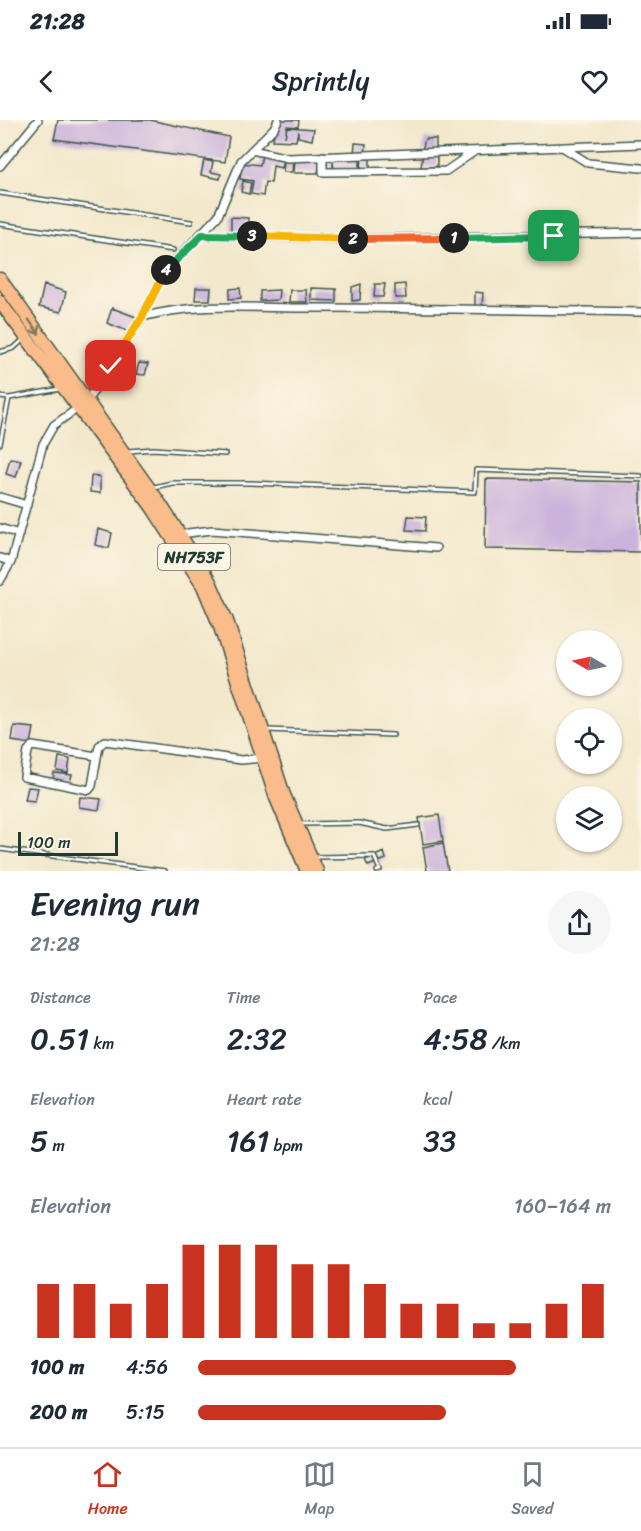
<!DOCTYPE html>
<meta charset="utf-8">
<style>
:root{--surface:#fff;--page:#f6f6f7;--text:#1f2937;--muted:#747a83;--line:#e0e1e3;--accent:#c8321e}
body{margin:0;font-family:Sriracha,sans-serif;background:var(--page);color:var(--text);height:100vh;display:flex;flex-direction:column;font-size:22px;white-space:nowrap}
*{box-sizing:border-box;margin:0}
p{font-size:20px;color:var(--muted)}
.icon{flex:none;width:33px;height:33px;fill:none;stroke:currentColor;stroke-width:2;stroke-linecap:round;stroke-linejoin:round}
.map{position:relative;height:751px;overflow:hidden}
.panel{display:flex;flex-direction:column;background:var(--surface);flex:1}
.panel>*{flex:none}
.needle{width:39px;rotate:279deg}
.tools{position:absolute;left:556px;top:510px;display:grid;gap:12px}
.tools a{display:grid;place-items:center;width:66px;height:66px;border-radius:50%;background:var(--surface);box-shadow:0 2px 4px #0004;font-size:30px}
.scale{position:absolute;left:18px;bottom:15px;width:100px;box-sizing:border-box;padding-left:6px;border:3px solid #1f3d34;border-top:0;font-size:16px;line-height:21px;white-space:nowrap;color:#1f3d34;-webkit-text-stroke:4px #fcf5e5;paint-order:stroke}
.pin{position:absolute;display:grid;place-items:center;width:51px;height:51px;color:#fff;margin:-26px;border-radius:12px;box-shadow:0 3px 9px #0006}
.km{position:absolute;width:30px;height:30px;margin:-15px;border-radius:50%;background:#222;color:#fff;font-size:16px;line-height:30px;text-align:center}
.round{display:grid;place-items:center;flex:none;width:63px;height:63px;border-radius:32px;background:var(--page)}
.head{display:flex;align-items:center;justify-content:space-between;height:102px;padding:0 30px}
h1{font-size:33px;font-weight:600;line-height:45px}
.stats{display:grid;grid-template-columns:repeat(3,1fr);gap:9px;height:102px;padding:6px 30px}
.stats div{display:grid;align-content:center}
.stats b{font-size:30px;font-weight:600}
.stats small{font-size:16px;font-weight:400}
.stats p{font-size:16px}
.chart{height:168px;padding:12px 30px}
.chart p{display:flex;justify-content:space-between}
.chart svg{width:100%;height:108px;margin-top:6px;stroke:var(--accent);stroke-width:6}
ul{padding:0 30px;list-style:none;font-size:20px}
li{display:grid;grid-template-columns:96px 72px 1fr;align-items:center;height:45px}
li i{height:15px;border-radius:8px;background:var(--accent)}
.status{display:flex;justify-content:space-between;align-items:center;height:42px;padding:0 30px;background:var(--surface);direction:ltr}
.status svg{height:16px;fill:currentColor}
header{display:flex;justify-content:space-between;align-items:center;height:78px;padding:0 30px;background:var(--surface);font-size:27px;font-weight:600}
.tabs{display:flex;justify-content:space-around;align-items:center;height:84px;border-top:2px solid var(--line);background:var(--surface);font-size:16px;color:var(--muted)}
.tabs a{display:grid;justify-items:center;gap:3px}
.tabs .selected{color:var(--accent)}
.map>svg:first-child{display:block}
.building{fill:#cbb3dc}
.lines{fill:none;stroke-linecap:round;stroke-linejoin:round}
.lane-casing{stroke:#3f574b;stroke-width:6}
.street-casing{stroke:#3f574b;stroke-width:10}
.highway-casing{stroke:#3f574b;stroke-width:15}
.lane{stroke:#fff;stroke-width:3}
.street{stroke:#fff;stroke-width:7}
.highway{stroke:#f9bc8a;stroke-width:12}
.oneway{stroke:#81765b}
.split-1-casing{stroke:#fff;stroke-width:12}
.split-2-casing{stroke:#fff;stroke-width:12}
.split-3-casing{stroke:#fff;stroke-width:12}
.split-4-casing{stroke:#fff;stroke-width:12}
.split-5-casing{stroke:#fff;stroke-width:12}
.split-1{stroke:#22a559;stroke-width:8}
.split-2{stroke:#f0652b;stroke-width:8}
.split-3{stroke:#f5b400;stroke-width:8}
.split-4{stroke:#22a559;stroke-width:8}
.split-5{stroke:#f5b400;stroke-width:8}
.labels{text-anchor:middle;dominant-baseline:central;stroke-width:4.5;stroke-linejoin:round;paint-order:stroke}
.shield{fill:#fcf5e5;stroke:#617469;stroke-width:1.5}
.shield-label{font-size:16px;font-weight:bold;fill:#1f3d34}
</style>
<div class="status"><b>21:28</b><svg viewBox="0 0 49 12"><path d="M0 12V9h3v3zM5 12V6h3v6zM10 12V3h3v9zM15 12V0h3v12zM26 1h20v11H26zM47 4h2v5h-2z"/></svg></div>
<header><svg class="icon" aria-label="back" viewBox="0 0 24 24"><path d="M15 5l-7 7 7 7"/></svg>Sprintly<svg class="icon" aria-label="heart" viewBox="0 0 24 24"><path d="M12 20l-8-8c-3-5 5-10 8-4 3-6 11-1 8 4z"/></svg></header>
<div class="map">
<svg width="641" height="751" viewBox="0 0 641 751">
<rect width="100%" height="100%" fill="#fcf5e5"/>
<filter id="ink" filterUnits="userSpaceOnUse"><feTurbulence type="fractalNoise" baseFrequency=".0167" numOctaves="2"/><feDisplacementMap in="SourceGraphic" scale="12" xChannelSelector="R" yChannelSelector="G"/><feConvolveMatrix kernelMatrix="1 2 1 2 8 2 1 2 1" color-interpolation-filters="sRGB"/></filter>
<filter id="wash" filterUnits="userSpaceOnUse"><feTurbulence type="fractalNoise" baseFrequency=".008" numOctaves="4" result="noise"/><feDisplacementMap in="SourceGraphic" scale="24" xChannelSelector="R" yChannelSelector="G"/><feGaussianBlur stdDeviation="1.35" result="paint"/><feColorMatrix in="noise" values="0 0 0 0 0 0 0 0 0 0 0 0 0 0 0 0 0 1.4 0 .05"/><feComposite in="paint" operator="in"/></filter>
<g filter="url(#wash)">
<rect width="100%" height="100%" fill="#f3e8cc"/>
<g id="blocks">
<path class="building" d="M58,0H150L229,17L225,42L54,19Z
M280,0H299L298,7L287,6L285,17L287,7L314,9L312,20L298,17V11L296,21L272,20Z
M425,19H436V30L422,31Z
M355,23L366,24L365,35L354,34Z
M262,35L283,39L281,48L273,46L271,63L265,62L263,76L251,74L253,61L240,59L242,43L260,45Z
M423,35H437V47H421Z
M360,37V48L334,49L333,42V49L326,48L327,39Z
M362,37H370V48L361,49Z
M320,38L318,53H294L295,39Z
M204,40L213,42L211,52L221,54L220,59L201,55Z
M284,41H293L292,52H283Z
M243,61L251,63L249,74L241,72Z
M231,97L248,98L247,111H231Z
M361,164L360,180L352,181V167Z
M375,164H385L383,177H374Z
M405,164L406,178H395V165Z
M44,165L66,172L61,192L39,187Z
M196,168H211L210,180H195Z
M240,168L241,178L229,179L230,169Z
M311,168L336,169V181L311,180Z
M279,170L278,180L260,181V171Z
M290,170H306L307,182H289Z
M475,172L483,173L482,187L475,186Z
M112,188L136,197L130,212L107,203Z
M139,243L148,244L145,255L136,254Z
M10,338L21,340L16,357L6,354Z
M91,356L100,357V373L90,372Z
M486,359L641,362V432L485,429Z
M408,396L426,397L425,411L406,410Z
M98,409L112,413L109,428L95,425Z
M14,606L34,608L31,624L12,621Z
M59,637L70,639L68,653L57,651Z
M54,653L72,655L69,665L53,661Z
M28,667L38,668L35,681L25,680Z
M80,677L101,679L99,690L79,687Z
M439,695L443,721L423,724L419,698Z
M443,723L448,751H427L423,727Z
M384,732L386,739L368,746L365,740Z"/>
</g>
</g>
<g filter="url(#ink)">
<use href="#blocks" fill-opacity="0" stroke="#3f574b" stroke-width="1.5"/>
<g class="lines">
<defs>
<path id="lane" d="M0,73L191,102
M0,104L173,130
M0,232L14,228L24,219
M0,277L9,278L60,269
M0,324L9,278
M128,331L154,329L225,334
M154,367L172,363H251L475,372L476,350L641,356
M268,610L393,615
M302,704L359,703L387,709L418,705
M0,729L165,751
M315,737L374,736L380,750L377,751"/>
<path id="street" d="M564,28L588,43L641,48
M252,30L288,38L641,24
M323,36V52L446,51L475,31
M0,46L38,0
M202,115L342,119L641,113
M142,197C196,182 254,188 309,188C420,188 530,190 641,192
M87,281L142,197L166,150L218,96L241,41L274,8L278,0
M0,377L27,385
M0,408L19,414
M180,414L212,410L436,428
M0,438L11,442
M0,461L11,442L43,324L54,305L78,288
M97,636L32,626L28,631L24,657L89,670L92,666L99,626L105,621L241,640L263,638"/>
<path id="highway" d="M0,159L159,382L210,462L227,501L284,675L317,751
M0,182L152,387L203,466L219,504L276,678L307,751"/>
</defs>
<use href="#lane" class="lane-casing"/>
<use href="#street" class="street-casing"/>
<use href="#highway" class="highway-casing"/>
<use href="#lane" class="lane"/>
<use href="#street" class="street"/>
<use href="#highway" class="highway"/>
</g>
<defs><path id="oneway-shaft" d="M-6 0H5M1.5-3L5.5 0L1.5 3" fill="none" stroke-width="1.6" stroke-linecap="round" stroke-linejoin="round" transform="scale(1.5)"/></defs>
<use class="oneway" href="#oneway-shaft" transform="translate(34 207) rotate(55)"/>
</g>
<g class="lines" filter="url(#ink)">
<defs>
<path id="split-1" d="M454,118L554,116"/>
<path id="split-2" d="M353,119L454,118"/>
<path id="split-3" d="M252,116L353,119"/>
<path id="split-4" d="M166,150L202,115L252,116"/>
<path id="split-5" d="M111,246L142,197L166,150"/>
</defs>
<use href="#split-1" class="split-1-casing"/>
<use href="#split-2" class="split-2-casing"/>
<use href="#split-3" class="split-3-casing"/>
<use href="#split-4" class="split-4-casing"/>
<use href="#split-5" class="split-5-casing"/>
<use href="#split-1" class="split-1"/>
<use href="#split-2" class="split-2"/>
<use href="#split-3" class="split-3"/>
<use href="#split-4" class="split-4"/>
<use href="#split-5" class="split-5"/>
</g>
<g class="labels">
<rect class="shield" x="158" y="424" width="72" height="26" rx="4.5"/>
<g class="shield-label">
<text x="194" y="437">NH753F</text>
</g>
</g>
</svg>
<div class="tools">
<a><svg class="needle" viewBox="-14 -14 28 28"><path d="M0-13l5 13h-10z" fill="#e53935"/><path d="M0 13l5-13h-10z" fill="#747a83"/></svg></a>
<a><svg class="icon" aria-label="locate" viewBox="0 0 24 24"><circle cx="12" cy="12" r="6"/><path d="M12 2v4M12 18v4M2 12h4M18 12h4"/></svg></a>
<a><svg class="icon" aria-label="layers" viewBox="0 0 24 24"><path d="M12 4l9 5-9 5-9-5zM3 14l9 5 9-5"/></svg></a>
</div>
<div class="scale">100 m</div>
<div class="pin" style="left:554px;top:116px;background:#1e9e55"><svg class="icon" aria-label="arrive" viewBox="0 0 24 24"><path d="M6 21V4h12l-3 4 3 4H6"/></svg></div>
<div class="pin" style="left:111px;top:246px;background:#d93025"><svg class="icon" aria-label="check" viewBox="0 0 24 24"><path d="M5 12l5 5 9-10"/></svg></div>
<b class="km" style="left:454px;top:118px">1</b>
<b class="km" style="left:353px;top:119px">2</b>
<b class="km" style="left:252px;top:116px">3</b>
<b class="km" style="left:166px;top:150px">4</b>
</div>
<section class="panel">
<div class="head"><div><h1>Evening run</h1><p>21:28</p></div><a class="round"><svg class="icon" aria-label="share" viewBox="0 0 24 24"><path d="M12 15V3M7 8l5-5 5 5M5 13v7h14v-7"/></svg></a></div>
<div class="stats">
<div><p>Distance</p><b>0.51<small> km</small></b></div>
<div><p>Time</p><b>2:32</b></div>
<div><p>Pace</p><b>4:58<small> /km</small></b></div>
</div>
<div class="stats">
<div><p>Elevation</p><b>5<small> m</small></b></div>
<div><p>Heart rate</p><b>161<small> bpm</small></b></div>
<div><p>kcal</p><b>33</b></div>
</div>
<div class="chart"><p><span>Elevation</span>160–164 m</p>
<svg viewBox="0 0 160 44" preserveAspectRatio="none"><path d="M5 44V22M15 44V22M25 44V30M35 44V22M45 44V6M55 44V6M65 44V6M75 44V14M85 44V14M95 44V22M105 44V30M115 44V30M125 44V38M135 44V38M145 44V30M155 44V22"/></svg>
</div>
<ul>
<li><b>100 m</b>4:56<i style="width:77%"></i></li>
<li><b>200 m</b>5:15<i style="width:60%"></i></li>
</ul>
</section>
<nav class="tabs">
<a class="selected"><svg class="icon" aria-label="home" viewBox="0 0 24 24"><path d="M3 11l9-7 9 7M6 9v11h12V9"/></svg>Home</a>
<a><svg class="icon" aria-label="map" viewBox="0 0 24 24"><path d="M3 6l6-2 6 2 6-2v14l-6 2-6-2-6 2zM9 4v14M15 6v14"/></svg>Map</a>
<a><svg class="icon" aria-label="saved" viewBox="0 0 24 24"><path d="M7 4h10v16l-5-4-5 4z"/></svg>Saved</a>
</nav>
